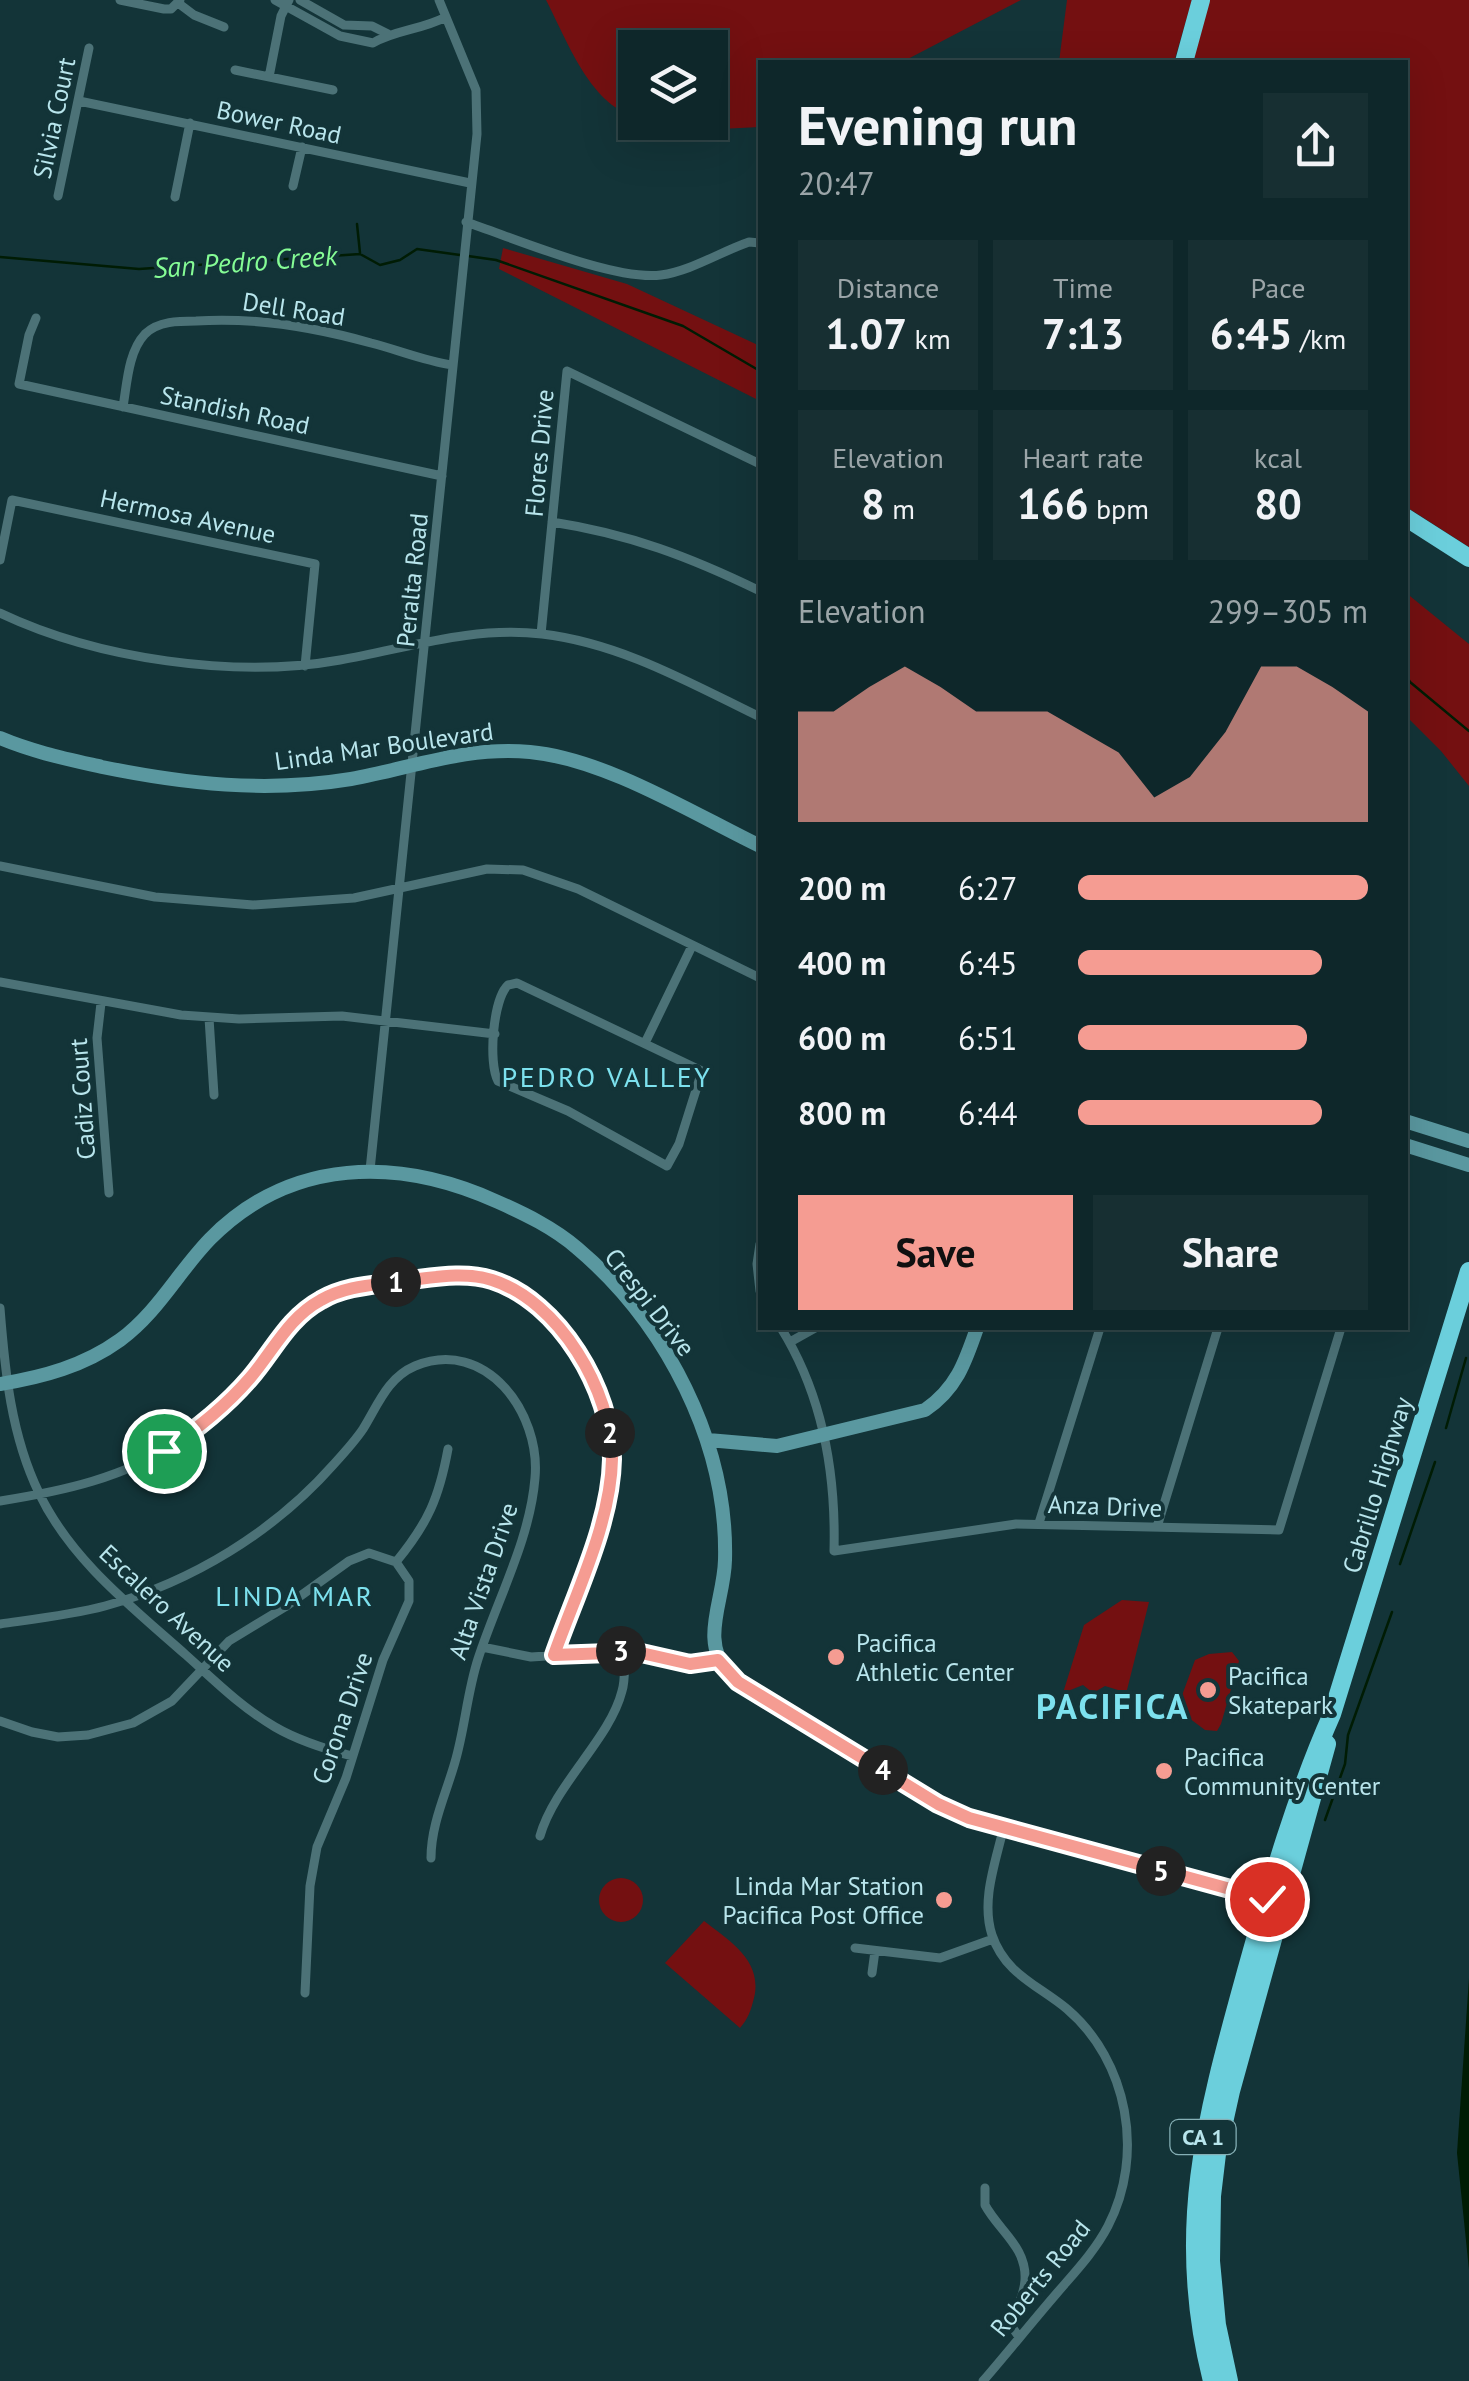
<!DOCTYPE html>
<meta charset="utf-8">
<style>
:root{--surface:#0e272a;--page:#172f32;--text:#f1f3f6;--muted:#9ba5a8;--line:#2e4447;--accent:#f59c92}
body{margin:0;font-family:"PT Sans",sans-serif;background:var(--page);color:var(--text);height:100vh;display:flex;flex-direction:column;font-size:38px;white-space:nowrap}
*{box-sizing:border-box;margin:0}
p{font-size:32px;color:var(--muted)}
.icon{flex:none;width:55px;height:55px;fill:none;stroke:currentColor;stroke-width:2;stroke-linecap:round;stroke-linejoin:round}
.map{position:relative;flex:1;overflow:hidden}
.drawer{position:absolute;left:758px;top:60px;width:650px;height:1270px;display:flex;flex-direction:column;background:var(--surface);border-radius:0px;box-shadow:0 10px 40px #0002,0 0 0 2px var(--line)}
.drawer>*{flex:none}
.fabs{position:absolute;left:618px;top:30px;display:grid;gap:20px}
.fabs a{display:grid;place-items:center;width:110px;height:110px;border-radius:0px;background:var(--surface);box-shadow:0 10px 40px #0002,0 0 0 2px var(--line);font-size:50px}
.pin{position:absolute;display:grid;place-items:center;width:85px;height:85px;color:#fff;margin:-42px;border:5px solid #fff;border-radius:50%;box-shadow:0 2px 10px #0007}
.km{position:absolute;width:50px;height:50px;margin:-25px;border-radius:50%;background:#222;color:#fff;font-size:28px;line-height:50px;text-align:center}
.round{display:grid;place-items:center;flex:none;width:105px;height:105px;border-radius:0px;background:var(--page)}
.head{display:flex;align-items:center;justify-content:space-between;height:170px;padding:0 40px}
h1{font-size:55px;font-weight:700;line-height:75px}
.metrics{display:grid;grid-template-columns:repeat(3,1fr);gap:15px;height:170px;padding:10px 40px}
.metrics div{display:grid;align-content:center;border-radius:0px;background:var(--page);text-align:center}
.metrics b{font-size:42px;font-weight:700}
.metrics small{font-size:28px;font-weight:400}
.metrics p{font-size:28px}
.chart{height:280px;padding:20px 40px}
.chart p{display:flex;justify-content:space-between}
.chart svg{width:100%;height:180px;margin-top:10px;fill:var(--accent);opacity:.7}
.primary-button{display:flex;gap:20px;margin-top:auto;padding:20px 40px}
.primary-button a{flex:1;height:115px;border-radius:0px;background:var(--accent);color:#111;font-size:40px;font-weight:700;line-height:115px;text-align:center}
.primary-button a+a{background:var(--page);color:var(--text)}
ul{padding:0 40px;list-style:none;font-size:32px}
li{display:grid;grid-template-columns:160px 120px 1fr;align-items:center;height:75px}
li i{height:25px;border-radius:12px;background:var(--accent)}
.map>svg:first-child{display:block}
.green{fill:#741011}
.water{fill:#001c04}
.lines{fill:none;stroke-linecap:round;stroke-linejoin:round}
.stream{stroke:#001c04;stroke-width:2.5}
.street{stroke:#4c7277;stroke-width:9}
.secondary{stroke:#5a98a0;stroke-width:14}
.highway{stroke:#6bcfdc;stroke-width:18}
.route-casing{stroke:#fff;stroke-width:20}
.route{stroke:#f59c92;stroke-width:12}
.poi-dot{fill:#f59c92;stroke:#133438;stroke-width:4}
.labels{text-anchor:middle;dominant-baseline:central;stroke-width:8;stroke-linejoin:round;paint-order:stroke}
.shield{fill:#133438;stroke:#86b0b6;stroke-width:2.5}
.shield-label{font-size:22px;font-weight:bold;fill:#b8e5ec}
.street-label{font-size:25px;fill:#b8e5ec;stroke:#133438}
.poi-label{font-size:25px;fill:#b8e5ec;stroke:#133438;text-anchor:start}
.water-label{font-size:28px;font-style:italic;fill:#85fc95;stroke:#133438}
.neighbourhood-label{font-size:28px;letter-spacing:2.5px;fill:#7de1ee;stroke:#133438}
.district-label{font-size:35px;font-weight:bold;letter-spacing:2.5px;fill:#7de1ee;stroke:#133438}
</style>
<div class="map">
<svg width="1469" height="2381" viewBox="0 0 1469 2381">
<rect width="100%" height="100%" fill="#133438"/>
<path class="green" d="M546,0H1021L902,62H760V127L679,131L653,123L710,122V48H635V117C589,103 567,40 546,0Z
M1067,0H1192L1174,62H1059Z
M1196,0H1469V547L1405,506V62H1183Z
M503,248L627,284L760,346V401L499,269Z
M1405,592L1469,644V786L1441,751L1405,715Z
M1122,1600L1149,1602L1124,1702L1118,1690L1105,1686L1093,1693L1083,1685L1063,1693L1084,1625Z
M1232,1652L1239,1661L1221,1724L1217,1731L1205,1730L1177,1709L1195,1660L1209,1654Z
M599 1900a22 22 0 1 1 44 0a22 22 0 1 1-44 0Z
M704,1921C730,1941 763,1961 754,1998C751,2010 748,2019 740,2028L665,1963Z"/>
<path class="water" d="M1469,1978V2270L1457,2153Z"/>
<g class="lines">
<path class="stream" d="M357,224L360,253
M468,256L496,260L683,326L760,371
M0,257L139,269L360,254L380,265L400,260L417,249L460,255
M1405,674L1410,682L1469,731
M1446,1428L1466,1358
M1400,1564L1435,1462
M1325,1820L1345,1764L1348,1735L1392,1612"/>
<path class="street" d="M120,0L164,9H171L180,0
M275,0L340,36L373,43C395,30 421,30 446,17
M300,0L344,25L372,26L388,34
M178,3L194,15L224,27
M235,70L333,90
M269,77L281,16L289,0
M79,101L470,183
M293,186L302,147
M58,196L89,48
M175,197L190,123
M466,222C514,238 614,281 661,275C691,271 720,252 749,242L760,243
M36,318L29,335L19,384L442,476
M123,407C127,384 128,352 145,334C158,321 179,321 196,321C255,317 314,327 371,343C399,350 424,361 453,365
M552,522C630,534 690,557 760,591
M0,560L12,500L315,564L305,666
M0,613C97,659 235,679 340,660C408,648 471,626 542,634C620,643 690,683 760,717
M541,634L567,371L760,464
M0,866L155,897L253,905L354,898L487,869L523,870L578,889L760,978
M0,982L181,1015L239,1019L342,1016L495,1034
M517,983L702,1071L679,1144L667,1166L568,1111L498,1081C488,1063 493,999 508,985Z
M101,1003L97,1038L109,1193
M209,1018L214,1095
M645,1043L692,946
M370,1170L477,134L476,90L439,0
M760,1244L757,1264L760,1291
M0,1308C5,1372 11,1435 39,1493C71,1560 132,1607 186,1655C214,1680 242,1708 275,1727C299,1741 325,1749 352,1756
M781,1328C822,1394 836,1473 834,1551L1016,1524L1279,1530L1341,1328
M790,1342L815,1328
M0,1501C63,1491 124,1478 178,1442C207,1422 234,1398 256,1370C270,1353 281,1331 297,1316C332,1284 448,1266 493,1280C523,1289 545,1312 564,1335C653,1445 595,1540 554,1655
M1039,1523L1100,1328
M1157,1527L1218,1328
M396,1562C428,1523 439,1498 448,1449
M0,1624C35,1619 71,1615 105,1606C192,1582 274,1532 334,1464C344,1453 355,1441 363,1429C378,1405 387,1378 415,1366C486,1337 541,1413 535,1478C530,1540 497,1600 478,1659C467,1693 465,1728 455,1762C446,1794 431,1824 431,1858
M482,1647L531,1657L624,1651L648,1653L690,1664L718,1659
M0,1721L32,1732L58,1737L88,1735L133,1723L172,1701L229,1641L285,1607L349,1561L369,1553L396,1562L409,1581V1601L383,1660L346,1778L317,1847L310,1886L305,1993
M540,1836C555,1784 610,1739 622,1691C626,1678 624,1664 624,1651
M855,1948L940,1958L993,1939
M872,1973L875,1951
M985,2188V2205C999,2231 1027,2247 1025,2280C1024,2297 1015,2311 1012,2327L1019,2337
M983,2381C1008,2352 1032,2322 1057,2293C1075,2272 1095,2251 1108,2226C1145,2155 1128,2061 1067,2009C1038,1985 1005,1974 992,1935C981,1901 995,1864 1003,1830"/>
<path class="secondary" d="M0,738C33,752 67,759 102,767C185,784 266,793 351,779C412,768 466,746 530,752C605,759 692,813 760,846
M1405,1121L1469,1141
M1405,1145L1469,1165
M0,1384C43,1377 84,1366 120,1340C158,1312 178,1272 210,1239C291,1157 399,1157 498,1202C525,1214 554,1228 577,1248C666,1323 728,1443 725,1560C724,1602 699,1639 729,1675L938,1803L969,1818L1272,1900
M708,1440L777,1446L925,1410C956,1389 965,1363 977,1328"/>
<path class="highway" d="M1184,62L1201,0
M1405,517L1469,558
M1212,2381C1173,2229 1207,2113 1247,1968C1271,1882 1296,1795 1332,1714L1469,1271
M1229,2381L1217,2325L1211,2261L1212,2196L1217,2154L1231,2091L1327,1744"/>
</g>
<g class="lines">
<defs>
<path id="route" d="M164,1451C196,1430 225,1407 250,1378C274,1350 288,1318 321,1300C345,1286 374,1285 401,1281C431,1278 463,1271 492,1280C559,1301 612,1391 612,1459C611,1523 575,1595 554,1655L637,1652L690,1664L718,1660L738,1682L938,1804L969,1818L1267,1899"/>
</defs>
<use href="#route" class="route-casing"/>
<use href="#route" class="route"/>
</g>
<g class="poi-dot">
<circle cx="836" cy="1657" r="10"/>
<circle cx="1208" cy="1690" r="10"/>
<circle cx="1164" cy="1771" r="10"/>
<circle cx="944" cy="1900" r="10"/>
</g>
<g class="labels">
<rect class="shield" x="1170.5" y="2120" width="65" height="34" rx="8"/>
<g class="shield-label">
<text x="1203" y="2137">CA 1</text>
</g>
<g class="street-label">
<text transform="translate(54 118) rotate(-78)">Silvia Court</text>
<text transform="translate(279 122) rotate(12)">Bower Road</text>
<text transform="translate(294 309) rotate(9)">Dell Road</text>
<text transform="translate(235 410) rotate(12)">Standish Road</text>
<text transform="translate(539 453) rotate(-85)">Flores Drive</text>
<text transform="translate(188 516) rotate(12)">Hermosa Avenue</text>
<text transform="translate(412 580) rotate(-84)">Peralta Road</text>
<text transform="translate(384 746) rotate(-8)">Linda Mar Boulevard</text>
<text transform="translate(82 1099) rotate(-94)">Cadiz Court</text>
<text transform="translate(650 1302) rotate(52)">Crespi Drive</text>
<text transform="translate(1377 1485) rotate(-73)">Cabrillo Highway</text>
<text transform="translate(1105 1506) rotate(2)">Anza Drive</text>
<text transform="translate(483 1581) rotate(-71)">Alta Vista Drive</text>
<text transform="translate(167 1608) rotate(43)">Escalero Avenue</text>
<text transform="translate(342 1718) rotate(-71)">Corona Drive</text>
<text transform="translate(1040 2278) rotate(-51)">Roberts Road</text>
</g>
<g class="poi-label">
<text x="856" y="1643">Pacifica<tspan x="856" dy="29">Athletic Center</tspan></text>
<text x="1228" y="1676">Pacifica<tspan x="1228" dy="29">Skatepark</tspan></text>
<text x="1184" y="1757">Pacifica<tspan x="1184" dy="29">Community Center</tspan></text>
<text x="924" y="1886" text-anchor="end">Linda Mar Station<tspan x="924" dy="29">Pacifica Post Office</tspan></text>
</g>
<g class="water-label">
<text transform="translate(245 261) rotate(-4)">San Pedro Creek</text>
</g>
<g class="neighbourhood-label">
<text x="607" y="1076">PEDRO VALLEY</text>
<text x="295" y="1595">LINDA MAR</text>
</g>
<g class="district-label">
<text x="1113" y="1706">PACIFICA</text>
</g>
</g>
</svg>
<div class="fabs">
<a><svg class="icon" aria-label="layers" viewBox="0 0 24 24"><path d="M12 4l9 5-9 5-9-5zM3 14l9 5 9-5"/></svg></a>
</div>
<div class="pin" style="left:164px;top:1451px;background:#1e9e55"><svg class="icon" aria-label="arrive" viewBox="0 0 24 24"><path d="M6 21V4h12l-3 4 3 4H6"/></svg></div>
<div class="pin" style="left:1267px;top:1899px;background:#d93025"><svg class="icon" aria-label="check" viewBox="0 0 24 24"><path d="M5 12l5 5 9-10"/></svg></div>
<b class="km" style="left:396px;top:1282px">1</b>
<b class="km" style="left:610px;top:1433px">2</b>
<b class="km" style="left:621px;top:1651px">3</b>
<b class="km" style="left:883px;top:1770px">4</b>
<b class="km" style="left:1161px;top:1871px">5</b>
<section class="drawer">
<div class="head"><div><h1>Evening run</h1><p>20:47</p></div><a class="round"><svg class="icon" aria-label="share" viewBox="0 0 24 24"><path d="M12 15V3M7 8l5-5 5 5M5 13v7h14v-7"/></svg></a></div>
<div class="metrics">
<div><p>Distance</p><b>1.07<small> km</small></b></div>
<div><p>Time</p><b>7:13</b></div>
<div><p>Pace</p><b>6:45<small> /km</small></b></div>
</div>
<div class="metrics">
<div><p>Elevation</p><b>8<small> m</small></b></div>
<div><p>Heart rate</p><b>166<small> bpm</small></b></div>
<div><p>kcal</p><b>80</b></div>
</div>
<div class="chart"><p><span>Elevation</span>299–305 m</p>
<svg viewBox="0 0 160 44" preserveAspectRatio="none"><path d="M0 44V17L10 17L20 11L30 6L40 11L50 17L60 17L70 17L80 22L90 27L100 38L110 33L120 22L130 6L140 6L150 11L160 17V44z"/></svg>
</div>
<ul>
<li><b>200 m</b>6:27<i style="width:100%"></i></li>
<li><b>400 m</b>6:45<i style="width:84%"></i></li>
<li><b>600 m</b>6:51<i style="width:79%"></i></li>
<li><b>800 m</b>6:44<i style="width:84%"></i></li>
</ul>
<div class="primary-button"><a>Save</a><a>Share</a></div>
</section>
</div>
